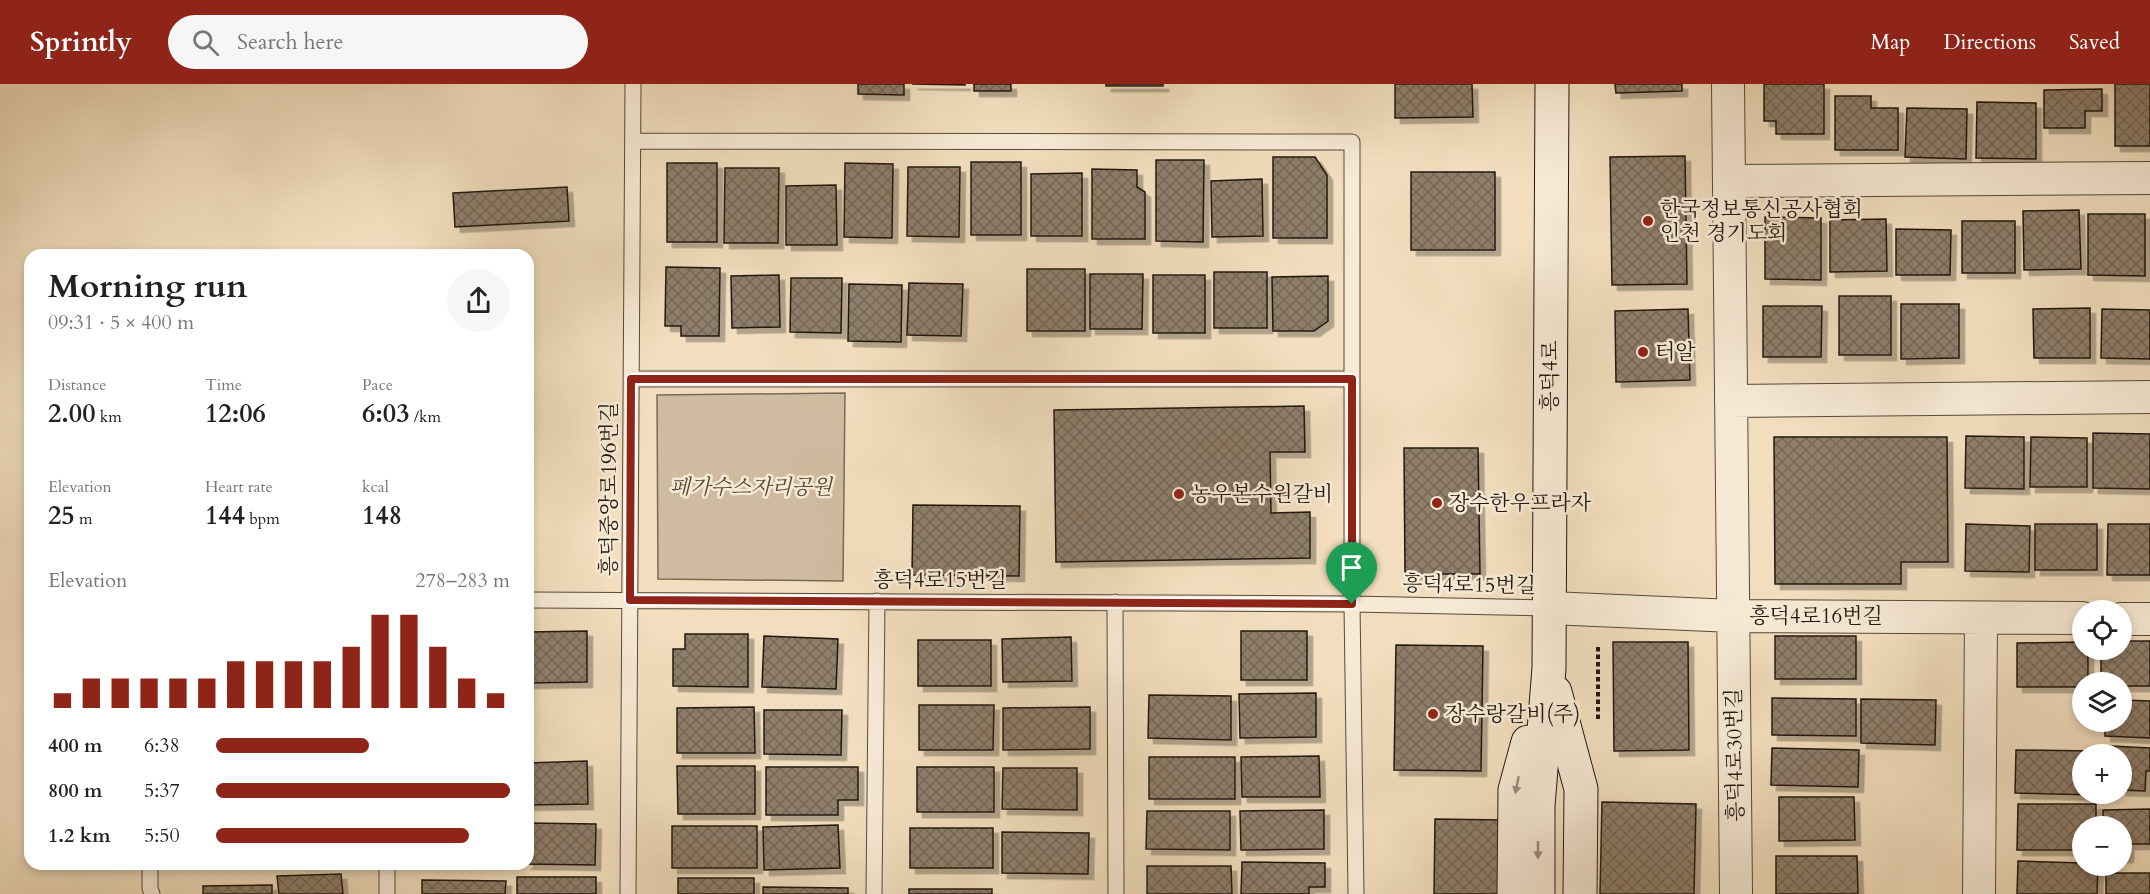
<!DOCTYPE html>
<meta charset="utf-8">
<style>
:root{--surface:#fff;--page:#f6f6f6;--text:#222;--muted:#767676;--accent:#8f2418}
body{margin:0;font-family:Cardo,"Noto Serif KR",serif;background:var(--page);color:var(--text);height:100vh;display:flex;flex-direction:column;font-size:22px;white-space:nowrap}
*{box-sizing:border-box;margin:0}
p{font-size:20px;color:var(--muted)}
.icon{flex:none;width:33px;height:33px;fill:none;stroke:currentColor;stroke-width:2;stroke-linecap:round;stroke-linejoin:round}
.map{position:relative;flex:1;overflow:hidden}
.sheet{position:absolute;left:24px;top:165px;width:510px;height:621px;display:flex;flex-direction:column;background:var(--surface);border-radius:18px;box-shadow:0 3px 9px #0003}
.sheet>*{flex:none}
.fabs{position:absolute;left:2072px;top:516px;display:grid;gap:12px}
.fabs a{display:grid;place-items:center;width:60px;height:60px;border-radius:50%;background:var(--surface);box-shadow:0 3px 9px #0003;font-size:30px}
.pin{position:absolute;display:grid;place-items:center;width:51px;height:51px;color:#fff;margin:-62px -26px;border-radius:50% 50% 50% 0;rotate:-45deg;box-shadow:0 0 6px #0007}
.pin .icon{rotate:45deg}
.round{display:grid;place-items:center;flex:none;width:63px;height:63px;border-radius:32px;background:var(--page)}
.overview{display:flex;align-items:center;justify-content:space-between;height:102px;padding:0 24px}
h1{font-size:33px;font-weight:700;line-height:45px}
.stats{display:grid;grid-template-columns:repeat(3,1fr);gap:9px;height:102px;padding:6px 24px}
.stats div{display:grid;align-content:center}
.stats b{font-size:26px;font-weight:700}
.stats small{font-size:16px;font-weight:400}
.stats p{font-size:16px}
.chart{height:168px;padding:12px 24px}
.chart p{display:flex;justify-content:space-between}
.chart svg{width:100%;height:108px;margin-top:6px;stroke:var(--accent);stroke-width:6}
ul{padding:0 24px;list-style:none;font-size:20px}
li{display:grid;grid-template-columns:96px 72px 1fr;align-items:center;height:45px}
li i{height:15px;border-radius:8px;background:var(--accent)}
header{display:flex;align-items:center;gap:36px;box-sizing:border-box;height:84px;padding:0 30px;background:var(--accent);color:#fff}
header strong{font-size:28px}
nav{display:flex;gap:33px;margin-inline-start:auto;font-size:21px}
.search{width:420px;height:54px;background:var(--page);display:flex;align-items:center;gap:15px;box-sizing:border-box;padding:0 21px;border-radius:33px;color:var(--muted);font-size:22px}
.map>svg:first-child{display:block}
.green{fill:#cfbca0;stroke:#786a58;stroke-width:1.5}
.building{fill:url(#building-cross-hatch);stroke:#221710;stroke-width:1.5;filter:url(#shadow)}
.lines{fill:none;stroke-linecap:round;stroke-linejoin:round}
.lane-casing{stroke:#56493c;stroke-width:17}
.street-casing{stroke:#56493c;stroke-width:34}
.secondary-casing{stroke:#221710;stroke-width:35}
.path{stroke:#221710;stroke-width:4;stroke-dasharray:4.5 3;stroke-linecap:butt}
.lane{stroke:#f7ead5;stroke-width:15}
.street{stroke:#f7ead5;stroke-width:32}
.secondary{stroke:#f7ead5;stroke-width:33}
.oneway{fill:#978b7c}
.route-casing{stroke:#fff;stroke-width:12}
.route{stroke:#8f2418;stroke-width:8}
.poi-dot{fill:#8f2418;stroke:#f7ead5;stroke-width:2}
.labels{text-anchor:middle;dominant-baseline:central;stroke-width:5;stroke-linejoin:round;paint-order:stroke}
.poi-label{font-size:21px;fill:#221710;stroke:#f7ead5;text-anchor:start}
.street-label{font-size:21px;fill:#221710;stroke:#f7ead5}
.park-label{font-size:21px;font-style:italic;fill:#56493b;stroke:#f7ead5}
</style>
<header>
<strong>Sprintly</strong>
<div class="search"><svg class="icon" aria-label="search" viewBox="0 0 24 24"><circle cx="10" cy="10" r="6"/><path d="M15 15l6 6"/></svg>Search here</div>
<nav><a>Map</a><a>Directions</a><a>Saved</a></nav>
</header>
<div class="map">
<svg width="2150" height="810" viewBox="0 0 2150 810">
<defs>
<pattern id="building-cross-hatch" width="8" height="8" patternUnits="userSpaceOnUse" patternTransform="scale(1.5)"><rect width="8" height="8" fill="#8e7e6a"/><path d="M0 0l8 8M0 8l8-8" fill="none" stroke="#746656"/></pattern>
<filter id="shadow"><feDropShadow dx="5.5" dy="5.5" stdDeviation="0" flood-color="#0004"/></filter>
</defs>
<rect width="100%" height="100%" fill="#f2debe"/>
<filter id="stains"><feTurbulence type="fractalNoise" baseFrequency=".00333" numOctaves="4"/><feColorMatrix values="0 0 0 0 .2 0 0 0 0 .09 0 0 0 0 .02 0 0 0 .5 -.17"/></filter>
<radialGradient id="worn" r=".72"><stop offset=".6" stop-color="#630" stop-opacity="0"/><stop offset="1" stop-color="#630" stop-opacity=".3"/></radialGradient>
<path class="green" d="M845,309L843,497L658,495L657,311Z"/>
<path class="building" d="M858,0H904V11L858,10Z
M912,0H965V1Z
M974,0H1011V7H974Z
M1106,0H1163V2H1106Z
M1395,0H1472L1473,33L1395,34Z
M1615,0H1682V7L1616,9Z
M1764,0H1824V50H1776V37H1764Z
M2115,0H2150V62H2115Z
M2102,5V27H2085V44H2044V6Z
M1835,12H1871V24H1898V66H1835Z
M1977,18L2036,19V75L1976,74Z
M1907,24L1967,25L1966,75L1905,73Z
M1685,72L1687,200L1612,201L1610,73Z
M1273,73H1315L1327,91V154H1273Z
M1156,76H1204L1203,158L1156,157Z
M971,78H1021V151H971Z
M667,79H717V158H667Z
M845,79L893,80L892,154L844,153Z
M908,83H960L959,153L907,152Z
M725,84H779L778,159H724Z
M1092,85L1137,86V103L1145,108V155H1092Z
M1411,88H1495V166H1411Z
M1082,89V152H1031V90Z
M1262,95L1263,152L1212,153L1211,97Z
M836,101L837,161H786V102Z
M567,103L569,137L455,143L453,109Z
M2079,126L2081,185L2024,186L2023,127Z
M2088,130H2145V192L2088,191Z
M1765,133L1821,134V196L1765,195Z
M1886,135L1887,187L1830,188V136Z
M1962,137H2015V189H1962Z
M1896,145L1951,146L1950,191H1896Z
M666,183L720,184L719,252H681V242H665Z
M1027,185H1085V247H1027Z
M1214,188H1267V244H1214Z
M1090,190H1143L1142,245H1090Z
M779,191L780,243L732,244L731,192Z
M1153,191H1205V249H1153Z
M1328,192V237L1314,247H1273L1272,193Z
M791,194H842L841,249L790,248Z
M909,199L963,200L961,252L907,251Z
M849,200L902,201L901,258L848,257Z
M1839,212H1891V271H1839Z
M1901,220H1959V274L1901,275Z
M1763,222H1822L1821,273H1763Z
M2090,224V274H2034L2033,225Z
M1688,225L1690,296L1616,298L1615,227Z
M2102,225L2150,226V275L2101,274Z
M1304,322L1305,368H1270L1271,429L1310,428V474L1056,478L1054,326Z
M2093,349L2150,350V405L2093,404Z
M1966,352L2024,353V405L1965,404Z
M1774,353H1947L1948,478H1901V500H1775Z
M2031,353L2087,354V403H2030Z
M1404,364H1478L1480,490H1405Z
M913,421L1020,422L1019,492L912,491Z
M1966,440L2030,442L2029,488L1965,487Z
M2035,440H2097V486H2035Z
M2108,440H2150V491H2107Z
M587,547V598L528,599V548Z
M1241,547H1307V596H1241Z
M685,550H748V603L673,602V565H685Z
M764,552L838,555L836,605L762,603Z
M1775,552H1856V595H1775Z
M1071,553L1072,597L1003,598L1002,555Z
M918,556H991V602H918Z
M2121,557H2150V602H2121V598H2101V566H2121Z
M1613,558H1688L1689,666L1614,667Z
M2082,558V566H2088V598H2082V603H2017V559Z
M1396,561L1483,562L1481,687L1394,686Z
M1316,609V653L1240,654L1239,610Z
M1149,611L1231,612V656L1148,654Z
M1772,614L1856,615V652L1772,651Z
M1861,615L1936,616L1935,661L1861,659Z
M2121,616L2150,617V654L2105,652V638H2121Z
M919,621H994L993,666H919Z
M754,623L755,669H677V624Z
M1090,623V665L1003,666V624Z
M764,626H842L841,671L764,670Z
M2111,662L2150,664V687H2146L2145,707L2121,706V670H2110Z
M1772,664L1859,666L1858,703L1771,701Z
M2016,666L2094,667V670H2082V710L2094,711L2015,709Z
M1319,672L1320,713H1242L1241,673Z
M1149,673H1235V715H1149Z
M587,677L588,720L528,721V679Z
M677,682H755V730H678Z
M766,683H858V716H838V731H766Z
M917,683H994V728H917Z
M1003,684H1077V726L1002,725Z
M1779,713H1854L1855,756L1779,757Z
M1602,718L1696,720L1694,810H1600Z
M2018,720H2096V742H2082V766H2017Z
M2150,725V760H2128V773H2121V742H2103V726Z
M1324,726V765L1241,766L1240,727Z
M1147,727H1230V766L1146,765Z
M1435,735L1503,736L1502,810H1434Z
M528,739L596,740L595,781L525,780H528Z
M838,741L840,784L764,786L763,743Z
M672,742H757V784H672Z
M910,744H993V784H910Z
M1002,748L1089,749L1088,790L1002,789Z
M1776,772H1857L1858,810H1776Z
M2018,777L2082,779V782H2098L2097,810H2017Z
M1242,778L1325,779V803H1309V810H1241Z
M1147,782H1231L1232,810H1147Z
M2106,789H2150V810H2106Z
M341,790L343,810H279L277,792Z
M517,793H596V810H517Z
M678,794H754V810H678Z
M422,796L506,797L505,810H422Z
M272,801V810H203V802Z
M763,803L848,804V810H763Z
M909,805H992V810H909Z"/>
<g class="lines">
<defs>
<path id="lane" d="M633,57L1352,58V520L1356,810
M631,295H1352
M528,516L1352,520L1550,524
M1115,518L1116,810
M150,780V804L152,810
M387,780V810
M628,810L633,0
M874,810L877,517"/>
<path id="street" d="M1728,0L1736,810
M1729,97L2150,94
M1731,317L2150,313
M1550,524L1733,532L2082,534
M2121,535H2150
M1979,810L1981,534"/>
<path id="secondary" d="M1555,608L1581,705L1580,810
M1514,810L1515,706L1528,658
M1538,810V722L1549,584L1552,0"/>
</defs>
<use href="#lane" class="lane-casing"/>
<use href="#street" class="street-casing"/>
<use href="#secondary" class="secondary-casing"/>
<path class="path" d="M1598,635V563"/>
<use href="#lane" class="lane"/>
<use href="#street" class="street"/>
<use href="#secondary" class="secondary"/>
</g>
<defs><path id="oneway-solid" d="M-6-.8H1V-3.2L6.5 0L1 3.2V.8H-6Z" transform="scale(1.5)"/></defs>
<g class="oneway">
<use href="#oneway-solid" transform="translate(1517 701) rotate(101)"/>
<use href="#oneway-solid" transform="translate(1538 766) rotate(90)"/>
</g>
<g class="lines">
<defs>
<path id="route" d="M631,295H1352V520L630,516Z"/>
</defs>
<use href="#route" class="route-casing"/>
<use href="#route" class="route"/>
</g>
<g class="poi-dot">
<circle cx="1648" cy="137" r="6"/>
<circle cx="1643" cy="268" r="6"/>
<circle cx="1179" cy="410" r="6"/>
<circle cx="1437" cy="419" r="6"/>
<circle cx="1433" cy="630" r="6"/>
</g>
<g class="labels">
<g class="poi-label">
<text x="1660" y="125">한국정보통신공사협회<tspan x="1660" dy="24">인천 경기도회</tspan></text>
<text x="1655" y="268">터알</text>
<text x="1191" y="410">농우본수원갈비</text>
<text x="1449" y="419">장수한우프라자</text>
<text x="1445" y="630">장수랑갈비(주)</text>
</g>
<g class="street-label">
<text transform="translate(1550 292) rotate(-90)">흥덕4로</text>
<text transform="translate(609 405) rotate(-90)">흥덕중앙로196번길</text>
<text x="940" y="496">흥덕4로15번길</text>
<text transform="translate(1469 501) rotate(1)">흥덕4로15번길</text>
<text x="1816" y="532">흥덕4로16번길</text>
<text transform="translate(1735 671) rotate(-91)">흥덕4로30번길</text>
</g>
<g class="park-label">
<text x="751" y="403">페가수스자리공원</text>
</g>
</g>
<rect width="100%" height="100%" filter="url(#stains)"/>
<rect width="100%" height="100%" fill="url(#worn)"/>
</svg>
<div class="fabs">
<a><svg class="icon" aria-label="locate" viewBox="0 0 24 24"><circle cx="12" cy="12" r="6"/><path d="M12 2v4M12 18v4M2 12h4M18 12h4"/></svg></a>
<a><svg class="icon" aria-label="layers" viewBox="0 0 24 24"><path d="M12 4l9 5-9 5-9-5zM3 14l9 5 9-5"/></svg></a>
<a>+</a>
<a>−</a>
</div>
<div class="pin" style="left:1352px;top:520px;background:#1e9e55"><svg class="icon" aria-label="arrive" viewBox="0 0 24 24"><path d="M6 21V4h12l-3 4 3 4H6"/></svg></div>
<section class="sheet">
<div class="overview"><div><h1>Morning run</h1><p>09:31 · 5 × 400 m</p></div><a class="round"><svg class="icon" aria-label="share" viewBox="0 0 24 24"><path d="M12 15V3M7 8l5-5 5 5M5 13v7h14v-7"/></svg></a></div>
<div class="stats">
<div><p>Distance</p><b>2.00<small> km</small></b></div>
<div><p>Time</p><b>12:06</b></div>
<div><p>Pace</p><b>6:03<small> /km</small></b></div>
</div>
<div class="stats">
<div><p>Elevation</p><b>25<small> m</small></b></div>
<div><p>Heart rate</p><b>144<small> bpm</small></b></div>
<div><p>kcal</p><b>148</b></div>
</div>
<div class="chart"><p><span>Elevation</span>278–283 m</p>
<svg viewBox="0 0 160 44" preserveAspectRatio="none"><path d="M5 44V38M15 44V32M25 44V32M35 44V32M45 44V32M55 44V32M65 44V25M75 44V25M85 44V25M95 44V25M105 44V19M115 44V6M125 44V6M135 44V19M145 44V32M155 44V38"/></svg>
</div>
<ul>
<li><b>400 m</b>6:38<i style="width:52%"></i></li>
<li><b>800 m</b>5:37<i style="width:100%"></i></li>
<li><b>1.2 km</b>5:50<i style="width:86%"></i></li>
</ul>
</section>
</div>
